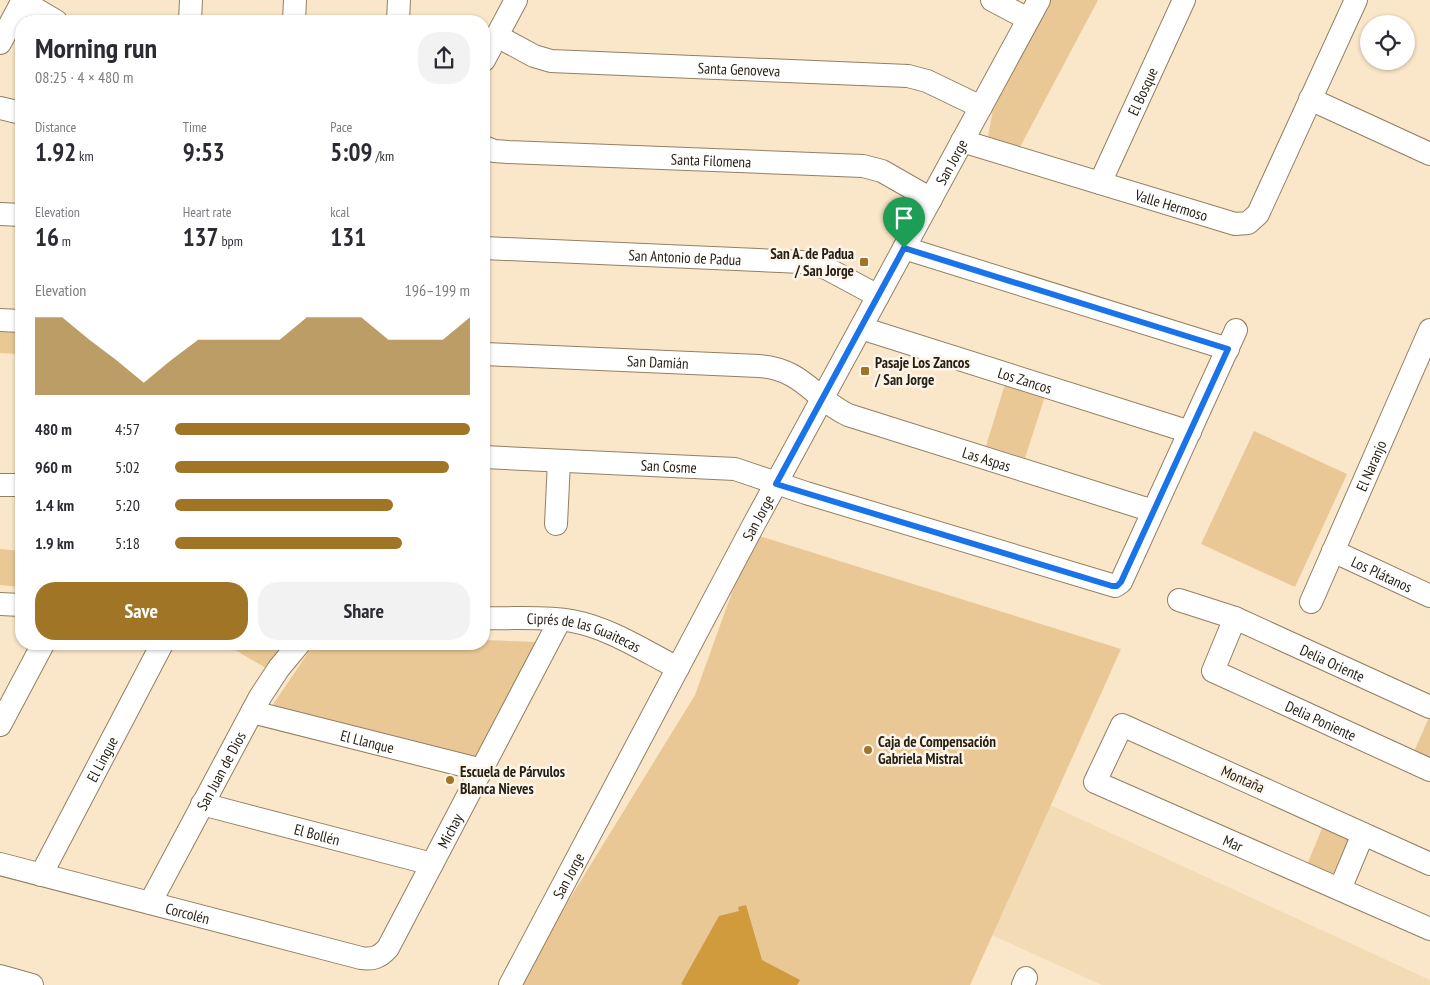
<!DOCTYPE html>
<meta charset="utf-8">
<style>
:root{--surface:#fff;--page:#f2f2f3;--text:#2b2b33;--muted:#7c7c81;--accent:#a07525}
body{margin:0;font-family:"PT Sans Narrow",sans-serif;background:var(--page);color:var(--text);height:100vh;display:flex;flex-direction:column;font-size:19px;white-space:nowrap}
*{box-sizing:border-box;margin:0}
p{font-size:16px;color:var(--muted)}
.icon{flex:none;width:28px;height:28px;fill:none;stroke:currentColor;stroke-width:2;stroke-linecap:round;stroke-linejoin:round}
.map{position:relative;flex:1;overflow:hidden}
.drawer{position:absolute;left:15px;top:15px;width:475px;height:635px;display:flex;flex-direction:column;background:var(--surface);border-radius:20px;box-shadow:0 1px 4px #0004}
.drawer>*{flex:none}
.buttons{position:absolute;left:1360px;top:15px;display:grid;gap:10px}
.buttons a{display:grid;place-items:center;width:55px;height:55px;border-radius:50%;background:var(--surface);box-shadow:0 1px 4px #0004;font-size:25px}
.pin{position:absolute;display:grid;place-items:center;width:42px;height:42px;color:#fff;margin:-51px -21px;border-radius:50% 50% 50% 0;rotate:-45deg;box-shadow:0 0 5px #0007}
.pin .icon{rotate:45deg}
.round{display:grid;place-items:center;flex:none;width:52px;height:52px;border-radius:20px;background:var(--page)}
.summary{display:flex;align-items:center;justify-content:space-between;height:85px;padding:0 20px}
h1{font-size:28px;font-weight:700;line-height:38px}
.figures{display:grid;grid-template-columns:repeat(3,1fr);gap:8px;height:85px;padding:5px 20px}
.figures div{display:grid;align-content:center}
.figures b{font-size:25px;font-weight:700}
.figures small{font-size:14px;font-weight:400}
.figures p{font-size:14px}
.chart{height:140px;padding:10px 20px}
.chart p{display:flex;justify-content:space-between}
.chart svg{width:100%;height:90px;margin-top:5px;fill:var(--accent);opacity:.7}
.action{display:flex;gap:10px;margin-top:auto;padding:10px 20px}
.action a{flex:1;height:58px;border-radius:20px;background:var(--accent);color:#fff;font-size:20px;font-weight:700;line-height:58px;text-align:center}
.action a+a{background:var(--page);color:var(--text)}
ul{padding:0 20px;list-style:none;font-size:16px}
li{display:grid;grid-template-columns:80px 60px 1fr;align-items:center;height:38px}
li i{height:12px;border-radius:6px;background:var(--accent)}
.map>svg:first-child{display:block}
.built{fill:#f3dbb6}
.green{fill:#e9c895}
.water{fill:#cf9b3d}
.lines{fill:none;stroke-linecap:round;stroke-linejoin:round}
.minor-casing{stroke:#928064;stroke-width:24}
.minor{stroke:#fff;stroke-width:22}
.route-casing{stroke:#fff;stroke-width:10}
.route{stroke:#1a73e8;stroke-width:6}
.poi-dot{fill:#a07525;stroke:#fdf5e9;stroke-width:2}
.labels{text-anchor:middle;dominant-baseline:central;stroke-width:5;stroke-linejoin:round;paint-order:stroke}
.street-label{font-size:15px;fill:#251e13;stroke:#fdf5e9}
.poi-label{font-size:15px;font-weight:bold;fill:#251e13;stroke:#fdf5e9;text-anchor:start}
</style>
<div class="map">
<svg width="1430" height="985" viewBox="0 0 1430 985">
<rect width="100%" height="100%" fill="#fae6c8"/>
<path class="built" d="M1050,805L1430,980V985H1102L992,935Z"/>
<path class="green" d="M1049,0H1098L1020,147L988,137L993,109Z
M0,328L21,329V354L0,353Z
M1006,381L1046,393L1025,458L986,446Z
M1254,431L1347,474L1295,587L1201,544Z
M753,534L1121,649L970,985H520L534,957L695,695Z
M0,549L21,551V587L0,585Z
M484,640L536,642L477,761L270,709L314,644H484Z
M225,644H287L266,668Z
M1430,715V762L1413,754Z
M1323,826L1349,837L1332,876L1307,865Z"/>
<path class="water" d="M746,905L762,960L800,980L797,985H683L681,984L719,916L739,911L738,907Z"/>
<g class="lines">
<defs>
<g id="minor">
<path d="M992,0L1028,19"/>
<path d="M22,1L56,21"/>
<path d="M190,21L191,0"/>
<path d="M294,21L295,0"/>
<path d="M398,21L399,0"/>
<path id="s1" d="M497,36L534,56L551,61L908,76L927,81L981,107"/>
<path d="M0,43L23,0"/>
<path d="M484,60L516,0"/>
<path d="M1310,99L1430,154"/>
<path d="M0,108L21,113"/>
<path id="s2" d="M962,141L1235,224L1248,223L1258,214L1356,0"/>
<path id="s3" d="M484,147L494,151L508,152L863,166L882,171L931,199"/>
<path id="s4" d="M1100,183L1184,0"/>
<path d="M0,214L21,215"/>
<path id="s5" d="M484,248L802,262L826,268L878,296"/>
<path d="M904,248L1228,349"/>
<path d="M0,320L21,321"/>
<path id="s6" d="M861,328L1190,432"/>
<path id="s7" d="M484,354L759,366C803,369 814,399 848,415L1153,511"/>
<path id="s8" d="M484,457L735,469L806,493L1115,586L1121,582L1236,330"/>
<path d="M0,485H21"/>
<path d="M556,524L559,461"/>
<path id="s9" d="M1333,551L1430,596"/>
<path id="s10" d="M1179,600L1235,618L1430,707"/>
<path id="s11" d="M1311,602L1430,330"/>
<path d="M0,604L21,605"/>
<path id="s12" d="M484,618C513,619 544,616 572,621C610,628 644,651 678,668"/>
<path id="s13" d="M1235,618L1213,671L1430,770"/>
<path id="s14" d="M252,712L482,770"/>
<path d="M0,725L43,644"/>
<path id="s15" d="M202,804L432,864"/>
<path id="s16" d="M0,864L361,958C373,960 380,957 388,948L560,620"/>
<path id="s17" d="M1430,864L1122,725L1095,782L1430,929"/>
<path id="s18" d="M41,875L162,644"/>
<path d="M1340,889L1363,834"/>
<path id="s19" d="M150,903L260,697L279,668L299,644"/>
<path d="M0,976L32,985"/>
<path id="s20" d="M510,985L754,524L1039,0"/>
<path d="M1023,985L1026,978"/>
</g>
</defs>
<use href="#minor" class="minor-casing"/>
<use href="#minor" class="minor"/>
</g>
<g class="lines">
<defs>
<path id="route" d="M904,248L1228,349L1121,582L1117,586H1112L776,484Z"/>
</defs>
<use href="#route" class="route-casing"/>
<use href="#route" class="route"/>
</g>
<g class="poi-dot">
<rect x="859" y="257" width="10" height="10" rx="2.5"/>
<rect x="860" y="366" width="10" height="10" rx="2.5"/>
<circle cx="868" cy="750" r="5"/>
<circle cx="450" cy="780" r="5"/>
</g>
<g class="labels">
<g class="street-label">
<text stroke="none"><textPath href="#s1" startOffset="248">Santa Genoveva</textPath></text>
<text stroke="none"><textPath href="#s4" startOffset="101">El Bosque</textPath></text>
<text stroke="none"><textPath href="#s3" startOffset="228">Santa Filomena</textPath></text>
<text stroke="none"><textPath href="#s20" startOffset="934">San Jorge</textPath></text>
<text stroke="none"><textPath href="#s2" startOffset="219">Valle Hermoso</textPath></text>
<text stroke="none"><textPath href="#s5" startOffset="201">San Antonio de Padua</textPath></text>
<text stroke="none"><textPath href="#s7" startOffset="174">San Damián</textPath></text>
<text stroke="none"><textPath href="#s6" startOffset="172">Los Zancos</textPath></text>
<text stroke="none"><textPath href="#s7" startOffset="524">Las Aspas</textPath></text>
<text stroke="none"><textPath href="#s8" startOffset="185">San Cosme</textPath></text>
<text stroke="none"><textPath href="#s11" startOffset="149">El Naranjo</textPath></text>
<text stroke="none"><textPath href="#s20" startOffset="529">San Jorge</textPath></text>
<text stroke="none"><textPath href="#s9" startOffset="54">Los Plátanos</textPath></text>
<text stroke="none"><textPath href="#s12" startOffset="102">Ciprés de las Guaitecas</textPath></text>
<text stroke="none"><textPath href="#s10" startOffset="166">Delia Oriente</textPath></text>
<text stroke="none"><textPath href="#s13" startOffset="176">Delia Poniente</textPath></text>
<text stroke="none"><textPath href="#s14" startOffset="119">El Llanque</textPath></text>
<text stroke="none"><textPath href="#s18" startOffset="131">El Lingue</textPath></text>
<text stroke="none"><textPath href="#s19" startOffset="150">San Juan de Dios</textPath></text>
<text transform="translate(1243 779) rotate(24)">Montaña</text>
<text stroke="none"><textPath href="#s16" startOffset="536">Michay</textPath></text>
<text stroke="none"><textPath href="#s15" startOffset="119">El Bollén</textPath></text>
<text stroke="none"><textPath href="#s17" startOffset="552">Mar</textPath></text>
<text stroke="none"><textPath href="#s20" startOffset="124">San Jorge</textPath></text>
<text stroke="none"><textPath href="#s16" startOffset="194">Corcolén</textPath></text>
</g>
<g class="poi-label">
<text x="854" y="253" text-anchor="end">San A. de Padua<tspan x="854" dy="17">/ San Jorge</tspan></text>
<text x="875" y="362">Pasaje Los Zancos<tspan x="875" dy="17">/ San Jorge</tspan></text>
<text x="878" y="741">Caja de Compensación<tspan x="878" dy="17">Gabriela Mistral</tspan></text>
<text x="460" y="771">Escuela de Párvulos<tspan x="460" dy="17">Blanca Nieves</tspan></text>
</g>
</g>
</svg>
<div class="buttons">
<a><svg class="icon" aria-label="locate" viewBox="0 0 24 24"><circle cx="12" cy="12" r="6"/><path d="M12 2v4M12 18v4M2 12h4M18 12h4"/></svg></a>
</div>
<div class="pin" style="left:904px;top:248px;background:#1e9e55"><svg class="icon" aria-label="arrive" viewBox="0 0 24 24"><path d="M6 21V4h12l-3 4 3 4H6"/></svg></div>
<section class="drawer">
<div class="summary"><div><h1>Morning run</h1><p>08:25 · 4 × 480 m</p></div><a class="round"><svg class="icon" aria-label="share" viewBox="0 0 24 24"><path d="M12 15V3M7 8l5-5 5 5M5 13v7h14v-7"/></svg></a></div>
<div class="figures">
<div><p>Distance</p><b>1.92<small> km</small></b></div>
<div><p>Time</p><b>9:53</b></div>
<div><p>Pace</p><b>5:09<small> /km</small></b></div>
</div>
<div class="figures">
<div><p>Elevation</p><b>16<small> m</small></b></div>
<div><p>Heart rate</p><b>137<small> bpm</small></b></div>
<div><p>kcal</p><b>131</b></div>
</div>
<div class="chart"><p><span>Elevation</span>196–199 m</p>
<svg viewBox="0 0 160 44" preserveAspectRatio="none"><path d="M0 44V6L10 6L20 17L30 27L40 38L50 27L60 17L70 17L80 17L90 17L100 6L110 6L120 6L130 17L140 17L150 17L160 6V44z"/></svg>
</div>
<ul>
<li><b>480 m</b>4:57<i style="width:100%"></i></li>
<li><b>960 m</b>5:02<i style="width:93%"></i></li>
<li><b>1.4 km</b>5:20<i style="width:74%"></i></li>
<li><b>1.9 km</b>5:18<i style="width:77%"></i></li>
</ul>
<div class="action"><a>Save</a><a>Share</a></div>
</section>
</div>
